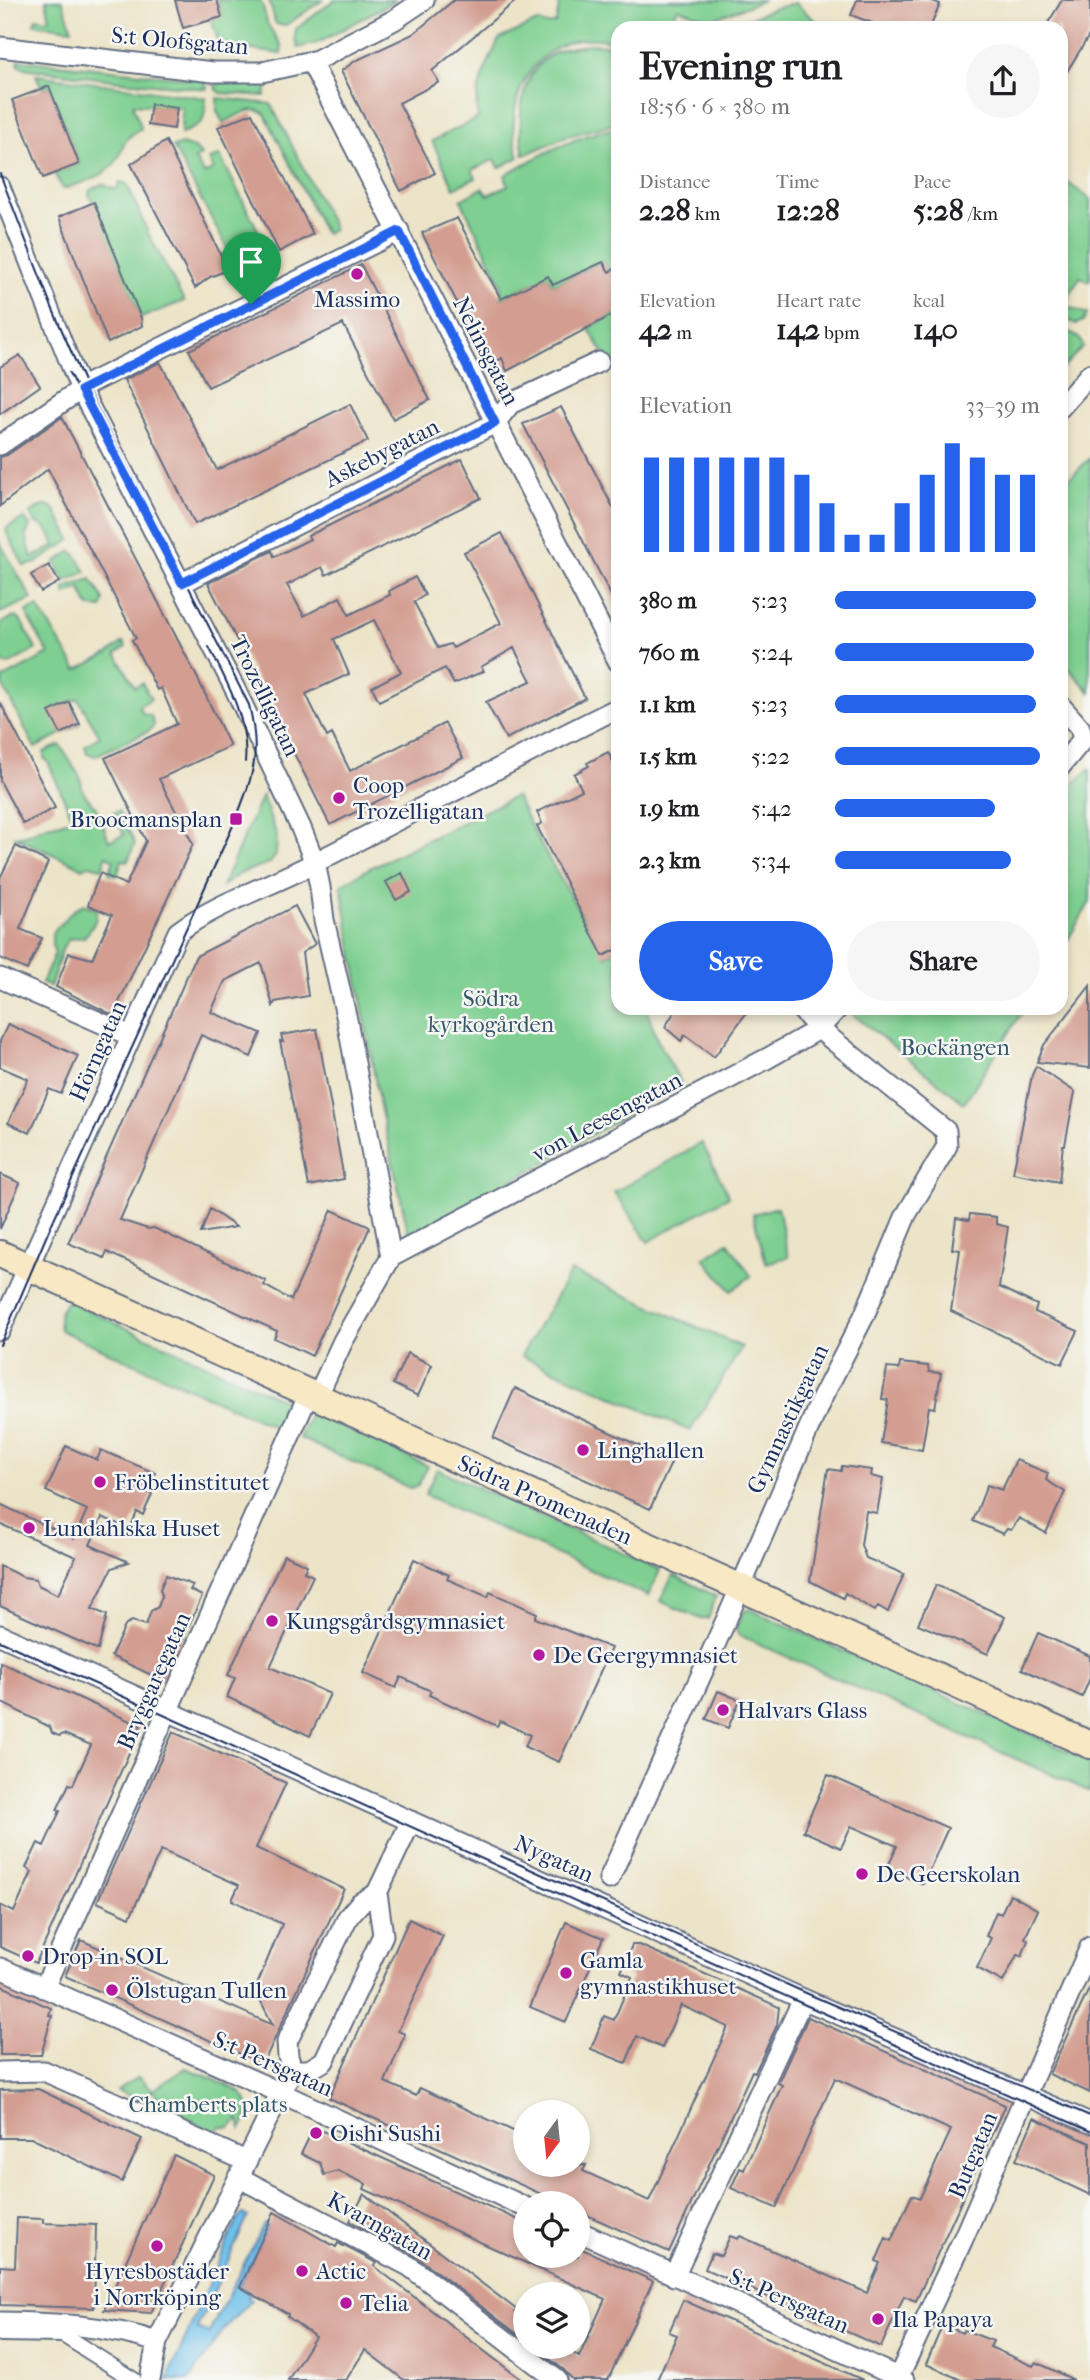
<!DOCTYPE html>
<meta charset="utf-8">
<style>
:root{--surface:#fff;--page:#f6f6f6;--text:#202124;--muted:#757577;--accent:#2563eb}
body{margin:0;font-family:"IM FELL French Canon",serif;background:var(--page);color:var(--text);height:100vh;display:flex;flex-direction:column;font-size:26px;white-space:nowrap}
*{box-sizing:border-box;margin:0}
p{font-size:23px;color:var(--muted)}
.icon{flex:none;width:38px;height:38px;fill:none;stroke:currentColor;stroke-width:2;stroke-linecap:round;stroke-linejoin:round}
.map{position:relative;flex:1;overflow:hidden}
.side{position:absolute;left:611px;top:21px;width:457px;height:994px;display:flex;flex-direction:column;background:var(--surface);border-radius:21px;box-shadow:0 4px 10px #0003}
.side>*{flex:none}
.needle{width:46px;rotate:195deg}
.controls{position:absolute;left:513px;top:2100px;display:grid;gap:14px}
.controls a{display:grid;place-items:center;width:77px;height:77px;border-radius:50%;background:var(--surface);box-shadow:0 4px 10px #0003;font-size:35px}
.pin{position:absolute;display:grid;place-items:center;width:60px;height:60px;color:#fff;margin:-72px -30px;border-radius:50% 50% 50% 0;rotate:-45deg;box-shadow:0 0 7px #0007}
.pin .icon{rotate:45deg}
.round{display:grid;place-items:center;flex:none;width:74px;height:74px;border-radius:37px;background:var(--page)}
.overview{display:flex;align-items:center;justify-content:space-between;height:119px;padding:0 28px}
h1{font-size:38px;font-weight:700;line-height:52px}
.metrics{display:grid;grid-template-columns:repeat(3,1fr);gap:10px;height:119px;padding:7px 28px}
.metrics div{display:grid;align-content:center}
.metrics b{font-size:30px;font-weight:700}
.metrics small{font-size:19px;font-weight:400}
.metrics p{font-size:19px}
.chart{height:196px;padding:14px 28px}
.chart p{display:flex;justify-content:space-between}
.chart svg{width:100%;height:126px;margin-top:7px;stroke:var(--accent);stroke-width:6}
.action{display:flex;gap:14px;margin-top:auto;padding:14px 28px}
.action a{flex:1;height:80px;border-radius:42px;background:var(--accent);color:#fff;font-size:28px;font-weight:700;line-height:80px;text-align:center}
.action a+a{background:var(--page);color:var(--text)}
ul{padding:0 28px;list-style:none;font-size:23px}
li{display:grid;grid-template-columns:112px 84px 1fr;align-items:center;height:52px}
li i{height:18px;border-radius:9px;background:var(--accent)}
.map>svg:first-child{display:block}
.green{fill:#7ecf91;stroke:#4c7f78;stroke-width:2}
.water{fill:#6fc1eb;stroke:#4578a4;stroke-width:2}
.building{fill:#d39d91}
.lines{fill:none;stroke-linecap:round;stroke-linejoin:round}
.pedestrian-casing{stroke:#646e83;stroke-width:18}
.minor-casing{stroke:#646e83;stroke-width:23}
.secondary-casing{stroke:#646e83;stroke-width:30}
.pedestrian{stroke:#fff;stroke-width:14}
.minor{stroke:#fff;stroke-width:19}
.secondary{stroke:#f8e8c3;stroke-width:26}
.tram{stroke:#1b2f5e;stroke-width:2}
.route-casing{stroke:#fff;stroke-width:14}
.route{stroke:#2563eb;stroke-width:9}
.poi-dot{fill:#b5179e;stroke:#f6f6f2;stroke-width:2.5}
.labels{text-anchor:middle;dominant-baseline:central;stroke-width:5;stroke-linejoin:round;paint-order:stroke}
.street-label{font-size:23px;fill:#1b2f5e;stroke:#f6f6f2}
.poi-label{font-size:23px;fill:#1b2f5e;stroke:#f6f6f2;text-anchor:start}
.park-label{font-size:23px;fill:#34576b;stroke:#f6f6f2}
</style>
<div class="map">
<svg width="1090" height="2380" viewBox="0 0 1090 2380">
<rect width="100%" height="100%" fill="#f6f6f2"/>
<filter id="ink" filterUnits="userSpaceOnUse"><feTurbulence type="fractalNoise" baseFrequency=".0143" numOctaves="2"/><feDisplacementMap in="SourceGraphic" scale="14" xChannelSelector="R" yChannelSelector="G"/><feConvolveMatrix kernelMatrix="1 2 1 2 8 2 1 2 1" color-interpolation-filters="sRGB"/></filter>
<filter id="wash" filterUnits="userSpaceOnUse"><feTurbulence type="fractalNoise" baseFrequency=".00686" numOctaves="4" result="noise"/><feDisplacementMap in="SourceGraphic" scale="28" xChannelSelector="R" yChannelSelector="G"/><feGaussianBlur stdDeviation="1.57" result="paint"/><feColorMatrix in="noise" values="0 0 0 0 0 0 0 0 0 0 0 0 0 0 0 0 0 1.4 0 .05"/><feComposite in="paint" operator="in"/></filter>
<g filter="url(#wash)">
<rect width="100%" height="100%" fill="#ece4c8"/>
<path class="green" d="M46,0H62L72,29L34,24L36,18L50,20Z
M217,0H258L262,4L268,25L282,46L281,54L220,45L211,20L222,16Z
M269,0H323L286,25H278L275,22Z
M334,0H396L320,42L298,48L295,38L296,29Z
M560,0H764L710,20L678,8L668,28H618V43C546,20 497,93 519,157L499,168L495,159L472,170L476,178L454,188L432,141L478,118C472,90 488,64 499,39L537,22L548,25L556,23Z
M795,3L817,22L834,24L836,28H727L772,9Z
M589,44L606,45L618,48V123L567,136L524,155C517,119 518,71 556,52C566,47 579,47 589,44Z
M19,60L205,80L207,89L120,81L24,68L18,64Z
M36,75L206,98C205,124 204,123 181,134L182,108L133,104C134,114 140,119 141,129C116,142 128,147 114,164C103,178 80,183 63,189L54,173L79,164L49,86L42,88Z
M223,82L267,86L265,96L221,93L215,88L217,84Z
M217,98L271,104L334,229L325,234L265,114C252,104 235,117 223,123L217,111Z
M618,128V271L609,272L602,262L553,285L548,276L501,299V283L461,200L482,188L488,195L508,185L505,175C540,155 578,134 618,128Z
M182,144L196,149L201,155L195,159L204,174L213,170L209,159L220,156L264,242L231,255L173,147Z
M1061,178L1090,199V282L1080,277L1069,296L1066,306L1087,314L1084,321L1076,324L1061,317Z
M120,182L127,184L148,233L184,301L141,318L89,194L90,190L102,184L116,190Z
M268,248L273,259L234,277L226,266Z
M618,312V361L606,357L588,328Z
M1061,327L1080,339L1083,347L1061,369Z
M1090,458V692L1060,658L1061,483L1068,480Z
M48,505L55,510L71,540L36,563L24,566L6,531L8,527L24,518L30,526L26,535L32,558L55,546C52,536 46,525 35,523L30,514L37,508Z
M0,543L32,599L0,613Z
M72,551L76,555L86,572L65,581L55,562Z
M91,579L104,600L102,608L89,607L80,588L65,594V588Z
M38,607L77,670L108,654L123,642L126,647L116,654L135,687L142,683L151,699L139,706L142,713L151,716L154,725L149,731L95,756L87,753L85,746L100,736L78,699L69,702L80,724L35,748L3,686L2,679L49,654L29,619L27,611Z
M13,617L18,618L21,621L36,649L8,665L3,663L0,657V624Z
M60,745L80,777L83,792L97,809L109,841L124,835L114,813L119,811L135,843L128,861L122,860L117,876L109,873L114,860L106,856L103,868L88,865L83,868L15,837C27,836 33,832 44,827C55,823 63,825 72,817L48,762L44,758V752Z
M1090,769V902L1061,951V795Z
M262,796L277,836L276,855L270,863L241,873L222,886Z
M516,796L537,838L605,956L618,950V1008H646L657,1039L681,1083L528,1172L409,1235L379,1102L341,885L370,868Z
M84,904L96,909C98,920 91,930 84,937L69,939L63,947L50,987L42,983L55,953L52,945V933C63,923 71,909 84,904Z
M856,1008H1025L964,1103L851,1013Z
M702,1143L729,1196L648,1242L614,1192Z
M778,1207L788,1257L766,1263L753,1214Z
M728,1242L751,1276L731,1291L704,1258Z
M571,1271L742,1347L690,1431L521,1356Z
M68,1301L294,1405L282,1430L60,1330C58,1318 58,1310 68,1301Z
M311,1412L428,1466L417,1487L410,1488L299,1438Z
M437,1469L660,1570L648,1596L425,1495Z
M673,1575L716,1596L708,1619H701L660,1601Z
M749,1609L1090,1761V1792L739,1635L735,1627L743,1612Z
M186,2068C198,2073 235,2087 242,2094C253,2104 248,2119 241,2129L239,2119L230,2128L219,2127L216,2134L184,2117L152,2091L139,2100L117,2090L138,2077L153,2090Z"/>
<path class="water" d="M243,2214L248,2217L197,2328L209,2333L264,2224L268,2226L240,2286L251,2293L248,2297L251,2300L224,2329L189,2380H167L237,2220Z"/>
<g id="blocks">
<path class="building" d="M175,0H217L222,17L183,28Z
M454,0H517L432,71L439,82L399,103L435,173L401,191L341,71L355,61L413,34Z
M857,0H930L940,4L930,28H885L851,15Z
M1062,0H1090V34L1060,83V28H1045Z
M49,86L79,164L43,178L12,100Z
M151,104L177,108L174,129L148,125Z
M252,113L313,234L279,252L218,127Z
M166,141L228,270L210,277L195,288L131,164Z
M94,202L141,318L142,326L108,343L59,217Z
M457,218L501,299L548,276L553,285L603,262L609,272L618,267V312L507,371L502,358L489,366L422,233Z
M361,265L430,400L393,419L343,324L208,387L189,350Z
M20,355L40,386L0,414V367Z
M160,362L217,470L350,404L368,441L195,524L124,380Z
M561,407L618,517V609L523,424Z
M62,417L196,675L230,746L159,779L193,844L113,1015L56,987L69,953L92,959L112,915L88,905L100,873L126,885L146,841L105,758L177,724L161,688L157,690L132,640L136,638L48,469L0,506V457L7,455Z
M462,459L481,498L326,575L322,567L287,585L304,616L340,597L349,615L390,595L389,591L415,577L425,595L414,602L438,648L450,644L453,648L501,623L464,552L502,533L585,698L506,739L486,702L531,681L514,648L481,667L484,671L454,684L445,668L379,701L372,687L401,672L374,620L334,639L349,674L306,694L327,737L332,734L350,771L445,723L463,758L330,825L208,583L272,551L274,557L310,539L308,536Z
M49,565L59,582L41,592L31,575Z
M0,702L55,808L23,824L0,781Z
M69,702L80,724L61,734L49,712Z
M608,752L618,771V949L603,956L537,826L542,823L537,812L582,790L574,774L589,766L587,763Z
M16,846L48,862L20,929L42,938L27,970L0,958V878Z
M402,873L411,892L396,900L386,882Z
M295,906L315,944L302,953L308,996L275,1002L273,1006L261,963L225,981L211,1012L261,1033L251,1057L201,1035L120,1220L148,1229L154,1228L266,1281L264,1285L291,1300L332,1210L370,1227L312,1356L274,1338L277,1331L107,1252L104,1258L68,1243L196,956Z
M1090,986V1068L1037,1062L1044,1045Z
M677,1008H750L714,1057L685,1035L681,1041L665,1027Z
M8,1024L78,1056L61,1094L49,1089L30,1133L8,1123L28,1079L0,1067V1041Z
M317,1029L344,1179L309,1186L280,1041L283,1042L281,1035Z
M1036,1066L1075,1092L1065,1145H1063L1059,1182L1013,1173L1032,1075Z
M0,1174L20,1183L0,1229Z
M210,1209L236,1227L201,1233Z
M970,1214L996,1217V1224L1008,1227L999,1287L1037,1305L1035,1312L1078,1331L1062,1364L951,1311L960,1250L952,1249L956,1218L969,1220Z
M407,1353L432,1365L418,1396L393,1384Z
M900,1363L928,1366L929,1372L941,1373L935,1408L929,1407L922,1450L881,1443L888,1400L882,1399L887,1368L899,1369Z
M515,1388L672,1461L650,1509L493,1438Z
M66,1446L97,1460L101,1450L155,1473L147,1492L152,1494L143,1515L137,1512L130,1529L102,1517L90,1545L129,1562L112,1568L92,1609L107,1615L98,1650L0,1606V1566L23,1577L36,1579L38,1585L58,1595L76,1557L0,1524V1504L74,1539L87,1510L46,1491Z
M1016,1460L1048,1473L1046,1480L1065,1492L1046,1533L1019,1518L1011,1530L1007,1529L1003,1534L973,1521L987,1485L1002,1490Z
M842,1466L872,1470L871,1476L883,1479L877,1513L866,1511L861,1545L866,1558L904,1574L888,1612L878,1606L875,1611L845,1593L843,1598L810,1581L828,1469L841,1471Z
M284,1555L307,1565L304,1572L313,1576L270,1667L330,1694L310,1736L227,1697L235,1678L228,1675Z
M414,1559L449,1575L447,1579L488,1597L490,1592L537,1613L535,1618L611,1648L559,1762L525,1747L530,1735L500,1721L497,1726L429,1695L431,1691L401,1677L396,1688L363,1673Z
M166,1575L193,1585L190,1590L202,1596L164,1681L111,1656L126,1624L132,1621L146,1625L151,1611L158,1607L162,1596L160,1589Z
M936,1585L1005,1617L988,1654L918,1624Z
M1038,1633L1090,1656V1678L1082,1697L1022,1669Z
M0,1662L141,1726L36,1963L0,1947V1905L14,1912L32,1872L26,1868L38,1843L44,1846L60,1811L57,1810L69,1784L73,1785L91,1745L64,1734L59,1736L52,1733L50,1727L0,1702Z
M718,1691L740,1700L728,1728L706,1719Z
M173,1732L286,1783L256,1848L344,1889L263,2064L65,1976L81,1940L273,2025L255,1990L282,1924L232,1900L239,1885L161,1850L130,1917L97,1902Z
M828,1775L948,1828L923,1884L887,1869L897,1846L851,1826L841,1848L803,1831Z
M1010,1894L1038,1910L1025,1938L1028,1940L1022,1956L1017,1955L1003,1982L977,1968L991,1938L986,1936L996,1912L1001,1914Z
M409,1919L443,1936L398,2031L405,2034L385,2082L416,2096L420,2088L522,2135L519,2142L525,2144V2165H586L583,2171L649,2201L728,2027L681,2005L662,2048L637,2036L626,2063L591,2049L604,2016L614,2020L632,1977L621,1972L632,1945H639L669,1958L779,2007L777,2025L755,2072L752,2071L669,2252L578,2211V2203H561L329,2098Z
M566,1922L603,1938L566,2022L530,2007Z
M0,1985L51,2008L49,2015L52,2016L41,2055H0Z
M1090,1987V2093L1049,2074Z
M808,2017L1005,2105L916,2301L904,2296L881,2347L705,2269L712,2253L721,2256L730,2236L738,2239L740,2236L867,2293L880,2263L876,2261L886,2238L891,2241L912,2195L920,2198L951,2130L835,2078L776,2208L731,2188L740,2168L744,2170L782,2085L778,2083Z
M38,2089L142,2139L122,2182L31,2138H0V2090Z
M1034,2118L1090,2143V2195L1016,2160Z
M314,2127L525,2223V2256H578V2247L653,2281L608,2380H573L564,2370L534,2347H565L579,2357L605,2299L364,2189L366,2184L338,2171L324,2175L320,2163L301,2154Z
M174,2155L214,2175L151,2313L104,2310Z
M364,2194L517,2310L515,2312L525,2320V2340L416,2256L350,2221Z
M274,2212L336,2247L338,2243L377,2263L374,2266L522,2380H404L365,2350L346,2380H288L315,2337L287,2316L288,2314L240,2287Z
M17,2218L43,2219V2223L96,2225L94,2308L0,2305V2266L15,2267Z
M683,2300L863,2380H657L677,2335L669,2332Z
M943,2324L962,2333L964,2330L993,2341L990,2347L1033,2366L1036,2362L1074,2380H961L926,2364Z"/>
</g>
</g>
<g filter="url(#ink)">
<use href="#blocks" fill-opacity="0" stroke="#646e83" stroke-width="2"/>
<g class="lines">
<defs>
<path id="pedestrian" d="M0,2334L63,2335L134,2380"/>
<path id="minor" d="M0,47L213,72H262L317,60L394,20L424,0
M311,62L618,661
M0,187L81,390L236,691L301,828L315,863L320,887L324,920L347,1020L391,1257
M1060,408L1090,374
M0,445L90,383L399,231
M182,583L495,423L510,404L599,362
M1060,705L1080,728L1083,739L1060,767
M0,978L131,1036
M391,1257L768,1058L819,1029L838,1008
M0,1330L178,932C216,903 269,887 312,864C414,812 515,759 618,708
M317,1397L343,1341L391,1257
M0,1635L803,1999L1090,2123
M609,1879L732,1607L821,1400L864,1316L906,1215L947,1146L946,1131L819,1029L800,1008
M0,1968L281,2093L525,2207
M44,1988L309,1393
M292,2070H309L324,2061L383,1935L377,1893
M0,2072L44,2071L246,2161
M238,2177L409,2266L557,2380
M578,2231L904,2380
M674,2276L803,1999
M0,2322C53,2323 106,2325 157,2342
M150,2380L157,2342L292,2070L288,2056L287,2042L348,1917L360,1903L377,1893L411,1821
M897,2380L963,2239L1090,1947"/>
<path id="secondary" d="M0,1254L1090,1745"/>
</defs>
<use href="#pedestrian" class="pedestrian-casing"/>
<use href="#minor" class="minor-casing"/>
<use href="#secondary" class="secondary-casing"/>
<use href="#pedestrian" class="pedestrian"/>
<use href="#minor" class="minor"/>
<use href="#secondary" class="secondary"/>
<path class="tram" d="M0,174L51,305L86,386L249,705C261,754 254,773 236,819L49,1230L0,1345
M69,373L108,451
M127,488L179,587
M209,647C227,682 249,721 245,762
M0,1641L801,2003L1090,2131
M501,1856L806,1993L1090,2116"/>
</g>
</g>
<g class="lines" filter="url(#ink)">
<defs>
<path id="route" d="M399,231L495,423L182,583L81,390Z"/>
</defs>
<use href="#route" class="route-casing"/>
<use href="#route" class="route"/>
</g>
<g class="poi-dot">
<circle cx="357" cy="274" r="7"/>
<circle cx="339" cy="798" r="7"/>
<rect x="229" y="812" width="14" height="14" rx="3.5"/>
<circle cx="583" cy="1450" r="7"/>
<circle cx="100" cy="1482" r="7"/>
<circle cx="29" cy="1528" r="7"/>
<circle cx="272" cy="1621" r="7"/>
<circle cx="539" cy="1655" r="7"/>
<circle cx="723" cy="1710" r="7"/>
<circle cx="862" cy="1874" r="7"/>
<circle cx="28" cy="1956" r="7"/>
<circle cx="566" cy="1973" r="7"/>
<circle cx="112" cy="1990" r="7"/>
<circle cx="316" cy="2133" r="7"/>
<circle cx="157" cy="2246" r="7"/>
<circle cx="302" cy="2271" r="7"/>
<circle cx="346" cy="2303" r="7"/>
<circle cx="878" cy="2319" r="7"/>
</g>
<g class="labels">
<g class="street-label">
<text transform="translate(180 41) rotate(5)">S:t Olofsgatan</text>
<text transform="translate(486 351) rotate(63)">Nelinsgatan</text>
<text transform="translate(382 453) rotate(-27)">Askebygatan</text>
<text transform="translate(265 696) rotate(64)">Trozelligatan</text>
<text transform="translate(98 1051) rotate(-66)">Hörngatan</text>
<text transform="translate(607 1117) rotate(-28)">von Leesengatan</text>
<text transform="translate(788 1419) rotate(-65)">Gymnastikgatan</text>
<text transform="translate(545 1500) rotate(24)">Södra Promenaden</text>
<text transform="translate(154 1681) rotate(-66)">Bryggaregatan</text>
<text transform="translate(554 1859) rotate(24)">Nygatan</text>
<text transform="translate(273 2064) rotate(24)">S:t Persgatan</text>
<text transform="translate(973 2155) rotate(-67)">Butgatan</text>
<text transform="translate(380 2226) rotate(29)">Kvarngatan</text>
<text transform="translate(789 2301) rotate(24)">S:t Persgatan</text>
</g>
<g class="poi-label">
<text x="357" y="299" text-anchor="middle">Massimo</text>
<text x="353" y="785">Coop<tspan x="353" dy="26">Trozelligatan</tspan></text>
<text x="222" y="819" text-anchor="end">Broocmansplan</text>
<text x="597" y="1450">Linghallen</text>
<text x="114" y="1482">Fröbelinstitutet</text>
<text x="43" y="1528">Lundahlska Huset</text>
<text x="286" y="1621">Kungsgårdsgymnasiet</text>
<text x="553" y="1655">De Geergymnasiet</text>
<text x="737" y="1710">Halvars Glass</text>
<text x="876" y="1874">De Geerskolan</text>
<text x="42" y="1956">Drop-in SOL</text>
<text x="580" y="1960">Gamla<tspan x="580" dy="26">gymnastikhuset</tspan></text>
<text x="126" y="1990">Ölstugan Tullen</text>
<text x="330" y="2133">Oishi Sushi</text>
<text x="157" y="2271" text-anchor="middle">Hyresbostäder<tspan x="157" dy="26">i Norrköping</tspan></text>
<text x="316" y="2271">Actic</text>
<text x="360" y="2303">Telia</text>
<text x="892" y="2319">Ila Papaya</text>
</g>
<g class="park-label">
<text x="491" y="998">Södra<tspan x="491" dy="26">kyrkogården</tspan></text>
<text x="955" y="1047">Bockängen</text>
<text x="208" y="2104">Chamberts plats</text>
</g>
</g>
</svg>
<div class="controls">
<a><svg class="needle" viewBox="-14 -14 28 28"><path d="M0-13l5 13h-10z" fill="#e53935"/><path d="M0 13l5-13h-10z" fill="#757577"/></svg></a>
<a><svg class="icon" aria-label="locate" viewBox="0 0 24 24"><circle cx="12" cy="12" r="6"/><path d="M12 2v4M12 18v4M2 12h4M18 12h4"/></svg></a>
<a><svg class="icon" aria-label="layers" viewBox="0 0 24 24"><path d="M12 4l9 5-9 5-9-5zM3 14l9 5 9-5"/></svg></a>
</div>
<div class="pin" style="left:251px;top:304px;background:#1e9e55"><svg class="icon" aria-label="arrive" viewBox="0 0 24 24"><path d="M6 21V4h12l-3 4 3 4H6"/></svg></div>
<section class="side">
<div class="overview"><div><h1>Evening run</h1><p>18:56 · 6 × 380 m</p></div><a class="round"><svg class="icon" aria-label="share" viewBox="0 0 24 24"><path d="M12 15V3M7 8l5-5 5 5M5 13v7h14v-7"/></svg></a></div>
<div class="metrics">
<div><p>Distance</p><b>2.28<small> km</small></b></div>
<div><p>Time</p><b>12:28</b></div>
<div><p>Pace</p><b>5:28<small> /km</small></b></div>
</div>
<div class="metrics">
<div><p>Elevation</p><b>42<small> m</small></b></div>
<div><p>Heart rate</p><b>142<small> bpm</small></b></div>
<div><p>kcal</p><b>140</b></div>
</div>
<div class="chart"><p><span>Elevation</span>33–39 m</p>
<svg viewBox="0 0 160 44" preserveAspectRatio="none"><path d="M5 44V11M15 44V11M25 44V11M35 44V11M45 44V11M55 44V11M65 44V17M75 44V27M85 44V38M95 44V38M105 44V27M115 44V17M125 44V6M135 44V11M145 44V17M155 44V17"/></svg>
</div>
<ul>
<li><b>380 m</b>5:23<i style="width:98%"></i></li>
<li><b>760 m</b>5:24<i style="width:97%"></i></li>
<li><b>1.1 km</b>5:23<i style="width:98%"></i></li>
<li><b>1.5 km</b>5:22<i style="width:100%"></i></li>
<li><b>1.9 km</b>5:42<i style="width:78%"></i></li>
<li><b>2.3 km</b>5:34<i style="width:86%"></i></li>
</ul>
<div class="action"><a>Save</a><a>Share</a></div>
</section>
</div>
